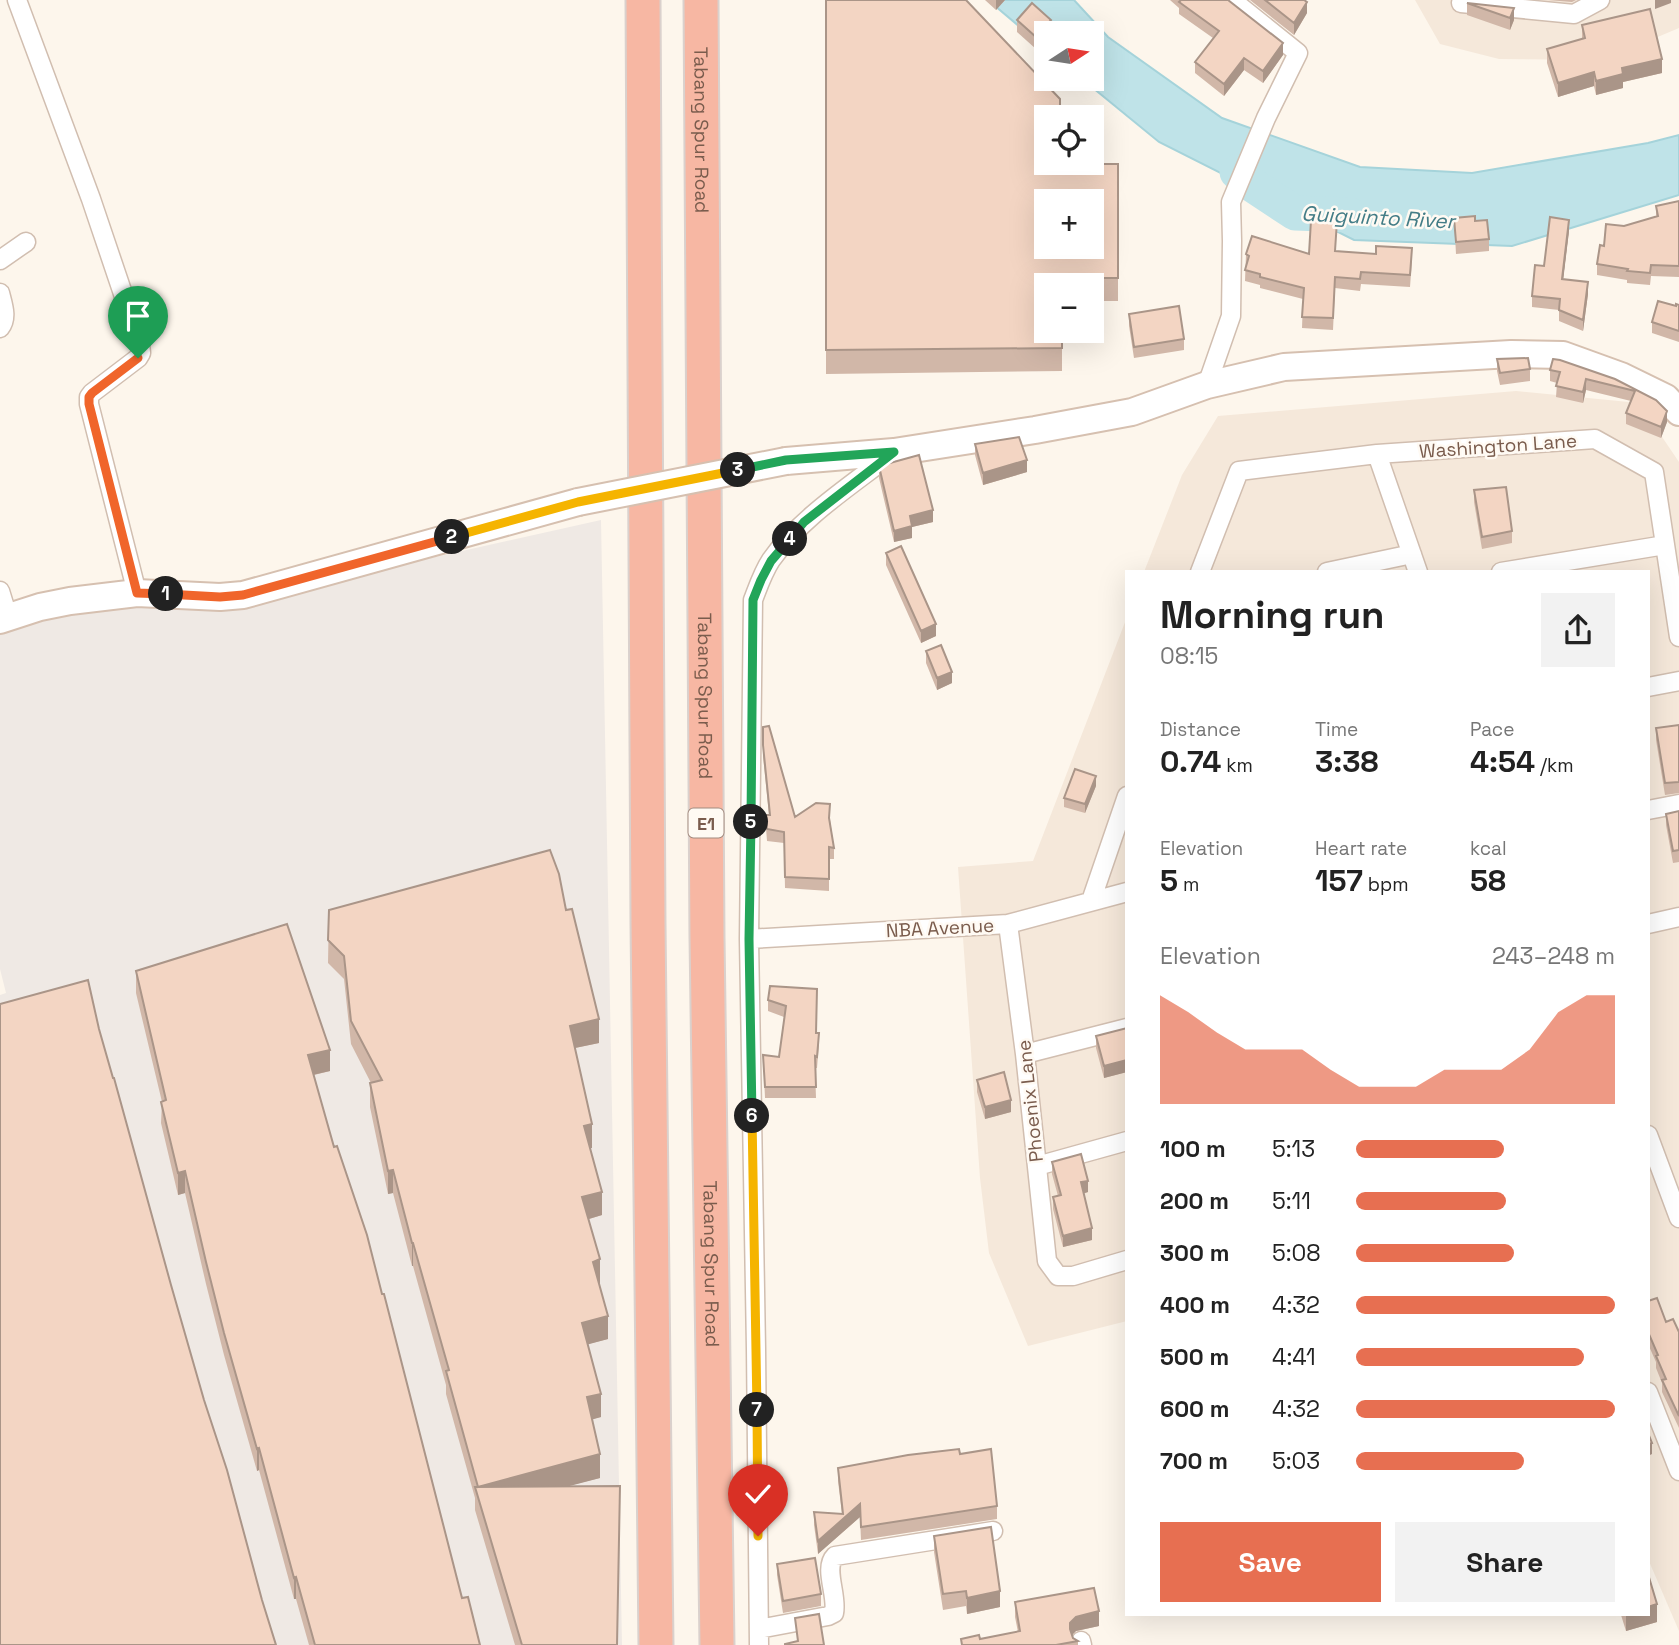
<!DOCTYPE html>
<meta charset="utf-8">
<style>
:root{--surface:#fff;--page:#f2f2f2;--text:#222;--muted:#767676;--accent:#e76f51}
body{margin:0;font-family:"Space Grotesk",sans-serif;background:var(--page);color:var(--text);height:100vh;display:flex;flex-direction:column;font-size:26px;white-space:nowrap}
*{box-sizing:border-box;margin:0}
p{font-size:23px;color:var(--muted)}
.icon{flex:none;width:38px;height:38px;fill:none;stroke:currentColor;stroke-width:2;stroke-linecap:round;stroke-linejoin:round}
.map{position:relative;flex:1;overflow:hidden}
.side{position:absolute;left:1125px;top:570px;width:525px;height:1046px;display:flex;flex-direction:column;background:var(--surface);border-radius:0px;box-shadow:0 7px 28px #0002}
.side>*{flex:none}
.needle{width:46px;rotate:78deg}
.tools{position:absolute;left:1034px;top:21px;display:grid;gap:14px}
.tools a{display:grid;place-items:center;width:70px;height:70px;border-radius:0px;background:var(--surface);box-shadow:0 7px 28px #0002;font-size:35px}
.pin{position:absolute;display:grid;place-items:center;width:60px;height:60px;color:#fff;margin:-72px -30px;border-radius:50% 50% 50% 0;rotate:-45deg;box-shadow:0 0 7px #0007}
.pin .icon{rotate:45deg}
.km{position:absolute;width:35px;height:35px;margin:-18px;border-radius:50%;background:#222;color:#fff;font-size:19px;line-height:35px;text-align:center}
.round{display:grid;place-items:center;flex:none;width:74px;height:74px;border-radius:0px;background:var(--page)}
.headline{display:flex;align-items:center;justify-content:space-between;height:119px;padding:0 35px}
h1{font-size:38px;font-weight:800;line-height:52px}
.figures{display:grid;grid-template-columns:repeat(3,1fr);gap:10px;height:119px;padding:7px 35px}
.figures div{display:grid;align-content:center}
.figures b{font-size:30px;font-weight:800}
.figures small{font-size:19px;font-weight:400}
.figures p{font-size:19px}
.chart{height:196px;padding:14px 35px}
.chart p{display:flex;justify-content:space-between}
.chart svg{width:100%;height:126px;margin-top:7px;fill:var(--accent);opacity:.7}
.action{display:flex;gap:14px;margin-top:auto;padding:14px 35px}
.action a{flex:1;height:80px;border-radius:0px;background:var(--accent);color:#fff;font-size:28px;font-weight:800;line-height:80px;text-align:center}
.action a+a{background:var(--page);color:var(--text)}
ul{padding:0 35px;list-style:none;font-size:23px}
li{display:grid;grid-template-columns:112px 84px 1fr;align-items:center;height:52px}
li i{height:18px;border-radius:9px;background:var(--accent)}
.map>svg:first-child{display:block}
.residential{fill:#f5e8da}
.industrial{fill:#efe9e4}
.water{fill:#bfe3e8;stroke:#a5d3da;stroke-width:2}
.lines{fill:none;stroke-linecap:round;stroke-linejoin:round}
.river{stroke:#bfe3e8;stroke-width:35}
.street-casing{stroke:#d1beb0;stroke-width:21}
.secondary-casing{stroke:#d6c0b0;stroke-width:30}
.highway-casing{stroke:#dad1cd;stroke-width:37}
.street{stroke:#fff;stroke-width:18}
.secondary{stroke:#fff;stroke-width:26}
.highway{stroke:#f7b7a3;stroke-width:33}
.secondary-bridge-casing{stroke:#d6c0b0;stroke-width:30;stroke-linecap:butt}
.secondary-bridge{stroke:#fff;stroke-width:26}
.wall{fill:#d1b7a8}
.shaded-wall{fill:#aa9588}
.building{fill:#f3d5c3;stroke:#aa9588;stroke-width:2;fill-rule:evenodd}
.split-1-casing{stroke:#fff;stroke-width:14}
.split-2-casing{stroke:#fff;stroke-width:14}
.split-3-casing{stroke:#fff;stroke-width:14}
.split-4-casing{stroke:#fff;stroke-width:14}
.split-5-casing{stroke:#fff;stroke-width:14}
.split-6-casing{stroke:#fff;stroke-width:14}
.split-7-casing{stroke:#fff;stroke-width:14}
.split-8-casing{stroke:#fff;stroke-width:14}
.split-1{stroke:#f0652b;stroke-width:9}
.split-2{stroke:#f0652b;stroke-width:9}
.split-3{stroke:#f5b400;stroke-width:9}
.split-4{stroke:#22a559;stroke-width:9}
.split-5{stroke:#22a559;stroke-width:9}
.split-6{stroke:#22a559;stroke-width:9}
.split-7{stroke:#f5b400;stroke-width:9}
.split-8{stroke:#f5b400;stroke-width:9}
.labels{text-anchor:middle;dominant-baseline:central;stroke-width:5;stroke-linejoin:round;paint-order:stroke}
.shield{fill:#fffaf3;stroke:#a28b7f;stroke-width:2}
.shield-label{font-size:18px;font-weight:bold;fill:#7a5c4d}
.street-label{font-size:19px;fill:#7a5c4d;stroke:#fffaf3}
.water-label{font-size:21px;font-style:italic;fill:#437c86;stroke:#fffaf3}
</style>
<div class="map">
<svg width="1679" height="1645" viewBox="0 0 1679 1645">
<rect width="100%" height="100%" fill="#fdf6ec"/>
<path class="residential" d="M1415,0H1679V28L1603,60L1499,59L1440,44Z
M1516,391L1639,403L1679,462V1631L1648,1559V572H1144L1182,475L1218,416Z
M1127,617V1321L1028,1346L989,1253L980,1178L958,867L1033,861Z"/>
<path class="industrial" d="M601,520L622,1645H0V995L6,993L0,969V630L126,598L239,601Z"/>
<path class="water" d="M988,0H1074L1108,37L1222,118L1360,167L1472,173L1648,143L1679,135V195L1512,246L1354,240L1159,142L1082,79H1092V33H1046V49Z"/>
<g class="lines">
<path class="river" d="M1237,172L1251,184L1295,213L1350,215"/>
<defs>
<path id="street" d="M17,0L91,199L140,344L141,353L138,358L92,393L89,397V404L137,593
M1461,3L1574,14L1600,0
M0,260L26,242
M0,293C3,305 8,318 0,328
M1207,385L1231,316L1232,241L1231,202L1266,118L1298,53L1232,0
M1377,454L1418,572
M1200,572L1239,471L1377,454L1595,439L1654,472L1679,637
M1327,572L1412,554
M1501,572L1665,545
M0,591L8,617
M1648,687L1679,681
M1648,810L1679,804
M1091,901L1127,796
M1008,924L1025,1054L1047,1261L1058,1276H1073L1127,1260
M1648,924L1679,917
M749,939L1008,924L1127,892
M1025,1054L1127,1028
M1648,1135L1679,1218
M1037,1166L1127,1141
M1648,1392L1679,1471
M759,1629L828,1616L834,1613C838,1596 823,1568 835,1556L993,1531
M1081,1641L1082,1645
M759,1645L756,1349L749,939L753,600C758,587 763,572 771,560C801,517 852,485 894,452"/>
<path id="secondary" d="M786,461L894,452L1035,430L1132,412L1207,385L1284,367L1511,354L1563,355L1621,376L1666,398L1679,412
M0,620L40,607L70,601L137,593L220,597L243,595L578,502"/>
<g id="highway">
<path d="M643,0L648,923L656,1645"/>
<path id="s1" d="M701,0L707,937L717,1645"/>
</g>
</defs>
<use href="#street" class="street-casing"/>
<use href="#secondary" class="secondary-casing"/>
<use href="#highway" class="highway-casing"/>
<use href="#street" class="street"/>
<use href="#secondary" class="secondary"/>
<use href="#highway" class="highway"/>
<defs>
<path id="secondary-bridge" d="M578,502L786,461"/>
</defs>
<use href="#secondary-bridge" class="secondary-bridge-casing"/>
<use href="#secondary-bridge" class="secondary-bridge"/>
</g>
<path class="wall" d="M826,0L1060,164H1118V301H1092V285H1046L1062,348V371L826,374Z
M985,0H1005L996,10Z
M1170,0H1228L1283,55L1263,83L1244,70L1224,96L1195,73V62L1213,38L1179,14V8Z
M1250,0H1304L1307,13L1294,35Z
M1548,0H1576L1572,2Z
M1467,3L1514,20L1510,30L1467,15Z
M1017,20L1051,32L1036,49L1017,32Z
M1582,25L1662,73L1623,82V88L1596,95L1594,86L1558,97L1547,63V49L1582,39Z
M1679,201V277L1651,276L1650,285L1627,283V280L1597,275V264L1604,246L1624,226L1656,217V206Z
M1454,218L1475,221L1489,239V251L1456,254Z
M1569,231L1563,279L1588,294L1583,331L1559,321V310L1532,307V296L1544,266Z
M1336,251L1412,260L1410,287L1361,284L1360,291L1335,288L1333,330L1302,328L1303,299L1260,288V285L1245,281L1246,254H1309Z
M1679,305V342L1652,333V322Z
M1129,314L1184,339V350L1134,358L1129,326Z
M1497,359L1530,369V381L1500,385L1497,371Z
M1553,359L1656,400L1667,422L1661,438L1626,424V413L1631,401L1586,390L1583,403L1556,397L1557,383L1550,381V370Z
M975,444L1027,472L983,485L975,455Z
M879,466L933,522L912,527V538L894,542L879,478Z
M1474,490L1512,531V543L1482,549L1474,502Z
M886,553L936,636L921,643L886,565Z
M926,651L952,683L937,690L926,663Z
M1679,725V793L1665,795L1656,740V728Z
M763,727L795,817L830,820L834,848V859H829V891L785,888L784,843L767,841L765,815H769L763,756Z
M1096,786L1085,813L1064,807V798Z
M1679,811V862L1673,863L1666,825V814Z
M329,910H566L599,1043L575,1048L592,1148H590L602,1215L589,1219L600,1283H599L608,1339L588,1344L601,1417L592,1419L600,1478L567,1486L617,1645H515L475,1510V1498L446,1394V1385L413,1266H412L393,1193L388,1194L370,1107V1083H371L351,1044L344,979L328,963Z
M136,971L330,1071L314,1075L334,1147L382,1294L462,1598L480,1645H309L296,1599H294L259,1470L257,1471L224,1355L206,1284L185,1193L178,1195L161,1123L162,1102L136,993Z
M770,986L819,1044L817,1068H815L816,1098H765L763,1055L779,1057L784,1017L768,1011V1000Z
M1127,1028V1072L1104,1078L1096,1048V1036Z
M977,1080L1011,1112L985,1119L977,1092Z
M1052,1162L1088,1192L1083,1194L1092,1240L1063,1247L1053,1209V1197L1058,1196L1052,1174Z
M1648,1301L1666,1322L1679,1332V1428L1662,1392V1383L1656,1368V1362L1648,1344Z
M960,1454L997,1506V1519L861,1540L860,1517L818,1554L814,1525V1512L842,1514L838,1481V1468Z
M934,1536L1000,1607L967,1614L966,1606L943,1610L934,1552Z
M777,1564L821,1594V1606L783,1613L777,1575Z
M1015,1602L1099,1626L1076,1631L1072,1635L1073,1638L1078,1641V1645H961V1639H980L1018,1632L1015,1617Z
M1621,1615H1648L1657,1622L1626,1631Z"/>
<path class="shaded-wall" d="M996,0H1005L996,10Z
M1655,0H1671V3L1655,9Z
M1307,2V13L1294,35V23Z
M1514,8V20L1510,30V18Z
M1051,20V32L1050,33H1046V38L1036,49V37Z
M1283,43V55L1263,83V71Z
M1244,58V70L1224,96V84Z
M1662,59V73L1623,82V88L1596,95V81L1622,68Z
M1594,72V86L1558,97V83Z
M1569,220V231L1562,290V279Z
M1588,282V294L1583,331V320Z
M1586,379V390L1583,403V392Z
M1667,411V422L1661,438V427Z
M1027,460V472L983,485V473Z
M933,510V522L912,527V538L894,542V531L910,516Z
M936,624V636L921,643V631Z
M952,672V683L937,690V678Z
M1096,776V786L1085,813V804Z
M599,1019V1043L570,1049V1026Z
M330,1050V1071L308,1076V1055Z
M1127,1060V1072L1104,1078V1066Z
M1011,1100V1112L985,1119V1107Z
M592,1124V1148L584,1149V1126Z
M393,1170V1193L388,1194V1171Z
M185,1171V1193L178,1195V1173Z
M1088,1181V1192L1081,1194V1182Z
M602,1192V1215L582,1221V1197Z
M1092,1228V1240L1063,1247V1236Z
M412,1243H413V1266H412Z
M600,1259V1283L593,1285V1262Z
M608,1316V1339L582,1346V1323Z
M601,1394V1417L587,1421V1397Z
M1652,1443V1454L1648,1456V1444Z
M259,1448V1470L257,1471V1449Z
M600,1454V1478L482,1509L478,1487Z
M860,1504V1517L818,1554V1541Z
M296,1577V1599H294V1578Z
M1000,1591V1607L967,1614V1598Z
M1657,1604V1622L1626,1631V1615H1648V1607Z
M1099,1611V1626L1076,1631L1070,1637V1643V1623L1076,1617Z"/>
<path class="building" d="M826,0H966L1060,99V117H1046V163H1060V164H1118V278H1062V285H1046V331H1062V348L826,350ZM1046,201H1092V247H1046Z
M1181,0H1228L1283,43L1263,71L1244,58L1224,84L1195,62L1219,31L1179,2Z
M1265,0H1304L1307,2L1294,23Z
M1032,3L1051,20L1036,37L1017,20Z
M1467,3L1514,8L1510,18Z
M1650,9L1662,59L1622,68L1623,74L1596,81L1594,72L1558,83L1547,49L1585,38L1582,25Z
M1679,201V266L1651,265L1650,273L1627,271L1628,269L1597,264L1600,245L1604,246L1606,224L1624,226L1658,216L1656,206Z
M1475,216V221L1487,220L1489,239L1456,242L1454,218Z
M1550,217L1569,220L1562,279L1588,282L1583,320L1559,310L1560,299L1532,296L1535,265L1544,266Z
M1311,220L1337,221L1335,251L1376,254V246L1412,248L1410,275L1361,272L1360,279L1335,277L1333,318L1302,317L1304,288L1260,277V274L1245,270L1249,256L1246,254L1252,236L1309,254Z
M1658,301L1676,306V304L1679,305V331L1652,322Z
M1179,306L1184,339L1134,347L1129,314Z
M1528,358L1530,369L1500,373L1497,359Z
M1553,359L1560,360L1615,379L1656,400L1667,411L1661,427L1626,413L1635,391L1586,379L1583,392L1556,386L1560,372L1550,370Z
M1019,437L1027,460L983,473L975,444Z
M919,455L933,510L910,516L912,526L894,531L879,466Z
M1506,487L1512,531L1482,537L1474,490Z
M901,546L936,624L921,631L886,553Z
M941,645L952,672L937,678L926,651Z
M1679,725V782L1665,783L1656,728Z
M769,726L795,817L816,803L830,804L829,818L834,848L829,847V879L785,877L784,832L767,829L765,815H770L763,745V727Z
M1075,769L1096,776L1085,804L1064,798Z
M1679,811V850L1673,851L1666,814Z
M550,850L559,874L566,910L572,909L599,1019L570,1026L592,1124L584,1126L602,1192L582,1197L600,1259L593,1262L608,1316L582,1323L601,1394L587,1397L600,1454L478,1487L446,1371L449,1370L413,1243H412L393,1170L388,1171L370,1083L382,1080L351,1021L344,956L328,940L329,910Z
M287,924L330,1050L308,1055L334,1147L337,1146L367,1235L382,1294H384L462,1598L468,1597L480,1645H315L296,1577L294,1578L259,1448L257,1449L224,1333L206,1262L185,1171L178,1173L161,1102L166,1100L136,971Z
M88,980L99,1029L113,1078H114L171,1285L204,1400L227,1470L262,1600L276,1645H0V1004Z
M770,986L817,989L816,1033H819L817,1057L815,1056L816,1087H765L763,1055L779,1057L786,1006L768,1000Z
M1127,1028V1060L1104,1066L1096,1036Z
M1004,1072L1011,1100L985,1107L977,1080Z
M1081,1154L1088,1181L1081,1182L1092,1228L1063,1236L1053,1197L1061,1195L1052,1162Z
M1657,1298L1666,1322L1673,1319L1679,1332V1416L1662,1380L1666,1379L1656,1356L1658,1355L1648,1332V1301Z
M1648,1433L1652,1443L1648,1444Z
M959,1449L960,1454L991,1449L997,1506L861,1527L860,1504L818,1541L814,1512L843,1514L838,1468L908,1455Z
M620,1486L617,1645H522L475,1487Z
M991,1527L1000,1591L967,1598L966,1591L943,1594L934,1536Z
M815,1558L821,1594L783,1601L777,1564Z
M1648,1574L1657,1604L1648,1607Z
M1094,1588L1099,1611L1076,1617L1070,1623V1629L1073,1638L1078,1641L1056,1645H962L961,1639L979,1635L980,1639L1020,1631L1015,1602Z
M819,1614L824,1645H785V1644L798,1641L795,1618Z"/>
<g class="lines">
<defs>
<path id="split-1" d="M138,358L92,393L89,397V404L137,593L166,594"/>
<path id="split-2" d="M166,594L220,597L243,595L452,537"/>
<path id="split-3" d="M452,537L578,502L738,470"/>
<path id="split-4" d="M738,470L786,460L894,452L804,522L790,539"/>
<path id="split-5" d="M751,822L753,600L761,580L771,561L790,539"/>
<path id="split-6" d="M751,822L749,939L752,1116"/>
<path id="split-7" d="M752,1116L757,1410"/>
<path id="split-8" d="M757,1410L758,1536"/>
</defs>
<use href="#split-1" class="split-1-casing"/>
<use href="#split-2" class="split-2-casing"/>
<use href="#split-3" class="split-3-casing"/>
<use href="#split-4" class="split-4-casing"/>
<use href="#split-5" class="split-5-casing"/>
<use href="#split-6" class="split-6-casing"/>
<use href="#split-7" class="split-7-casing"/>
<use href="#split-8" class="split-8-casing"/>
<use href="#split-1" class="split-1"/>
<use href="#split-2" class="split-2"/>
<use href="#split-3" class="split-3"/>
<use href="#split-4" class="split-4"/>
<use href="#split-5" class="split-5"/>
<use href="#split-6" class="split-6"/>
<use href="#split-7" class="split-7"/>
<use href="#split-8" class="split-8"/>
</g>
<g class="labels">
<rect class="shield" x="688.5" y="808.5" width="35" height="29" rx="5"/>
<g class="shield-label">
<text x="706" y="823">E1</text>
</g>
<g class="street-label">
<text stroke="none"><textPath href="#s1" startOffset="130">Tabang Spur Road</textPath></text>
<text transform="translate(1498 446) rotate(-4)">Washington Lane</text>
<text stroke="none"><textPath href="#s1" startOffset="696">Tabang Spur Road</textPath></text>
<text transform="translate(940 928) rotate(-3)">NBA Avenue</text>
<text transform="translate(1030 1101) rotate(-96)">Phoenix Lane</text>
<text stroke="none"><textPath href="#s1" startOffset="1264">Tabang Spur Road</textPath></text>
</g>
<g class="water-label">
<text transform="translate(1378 217) rotate(3)">Guiguinto River</text>
</g>
</g>
</svg>
<div class="tools">
<a><svg class="needle" viewBox="-14 -14 28 28"><path d="M0-13l5 13h-10z" fill="#e53935"/><path d="M0 13l5-13h-10z" fill="#767676"/></svg></a>
<a><svg class="icon" aria-label="locate" viewBox="0 0 24 24"><circle cx="12" cy="12" r="6"/><path d="M12 2v4M12 18v4M2 12h4M18 12h4"/></svg></a>
<a>+</a>
<a>−</a>
</div>
<div class="pin" style="left:138px;top:358px;background:#1e9e55"><svg class="icon" aria-label="arrive" viewBox="0 0 24 24"><path d="M6 21V4h12l-3 4 3 4H6"/></svg></div>
<div class="pin" style="left:758px;top:1536px;background:#d93025"><svg class="icon" aria-label="check" viewBox="0 0 24 24"><path d="M5 12l5 5 9-10"/></svg></div>
<b class="km" style="left:166px;top:594px">1</b>
<b class="km" style="left:452px;top:537px">2</b>
<b class="km" style="left:738px;top:470px">3</b>
<b class="km" style="left:790px;top:539px">4</b>
<b class="km" style="left:751px;top:822px">5</b>
<b class="km" style="left:752px;top:1116px">6</b>
<b class="km" style="left:757px;top:1410px">7</b>
<section class="side">
<div class="headline"><div><h1>Morning run</h1><p>08:15</p></div><a class="round"><svg class="icon" aria-label="share" viewBox="0 0 24 24"><path d="M12 15V3M7 8l5-5 5 5M5 13v7h14v-7"/></svg></a></div>
<div class="figures">
<div><p>Distance</p><b>0.74<small> km</small></b></div>
<div><p>Time</p><b>3:38</b></div>
<div><p>Pace</p><b>4:54<small> /km</small></b></div>
</div>
<div class="figures">
<div><p>Elevation</p><b>5<small> m</small></b></div>
<div><p>Heart rate</p><b>157<small> bpm</small></b></div>
<div><p>kcal</p><b>58</b></div>
</div>
<div class="chart"><p><span>Elevation</span>243–248 m</p>
<svg viewBox="0 0 160 44" preserveAspectRatio="none"><path d="M0 44V6L10 12L20 19L30 25L40 25L50 25L60 32L70 38L80 38L90 38L100 32L110 32L120 32L130 25L140 12L150 6L160 6V44z"/></svg>
</div>
<ul>
<li><b>100 m</b>5:13<i style="width:57%"></i></li>
<li><b>200 m</b>5:11<i style="width:58%"></i></li>
<li><b>300 m</b>5:08<i style="width:61%"></i></li>
<li><b>400 m</b>4:32<i style="width:100%"></i></li>
<li><b>500 m</b>4:41<i style="width:88%"></i></li>
<li><b>600 m</b>4:32<i style="width:100%"></i></li>
<li><b>700 m</b>5:03<i style="width:65%"></i></li>
</ul>
<div class="action"><a>Save</a><a>Share</a></div>
</section>
</div>
